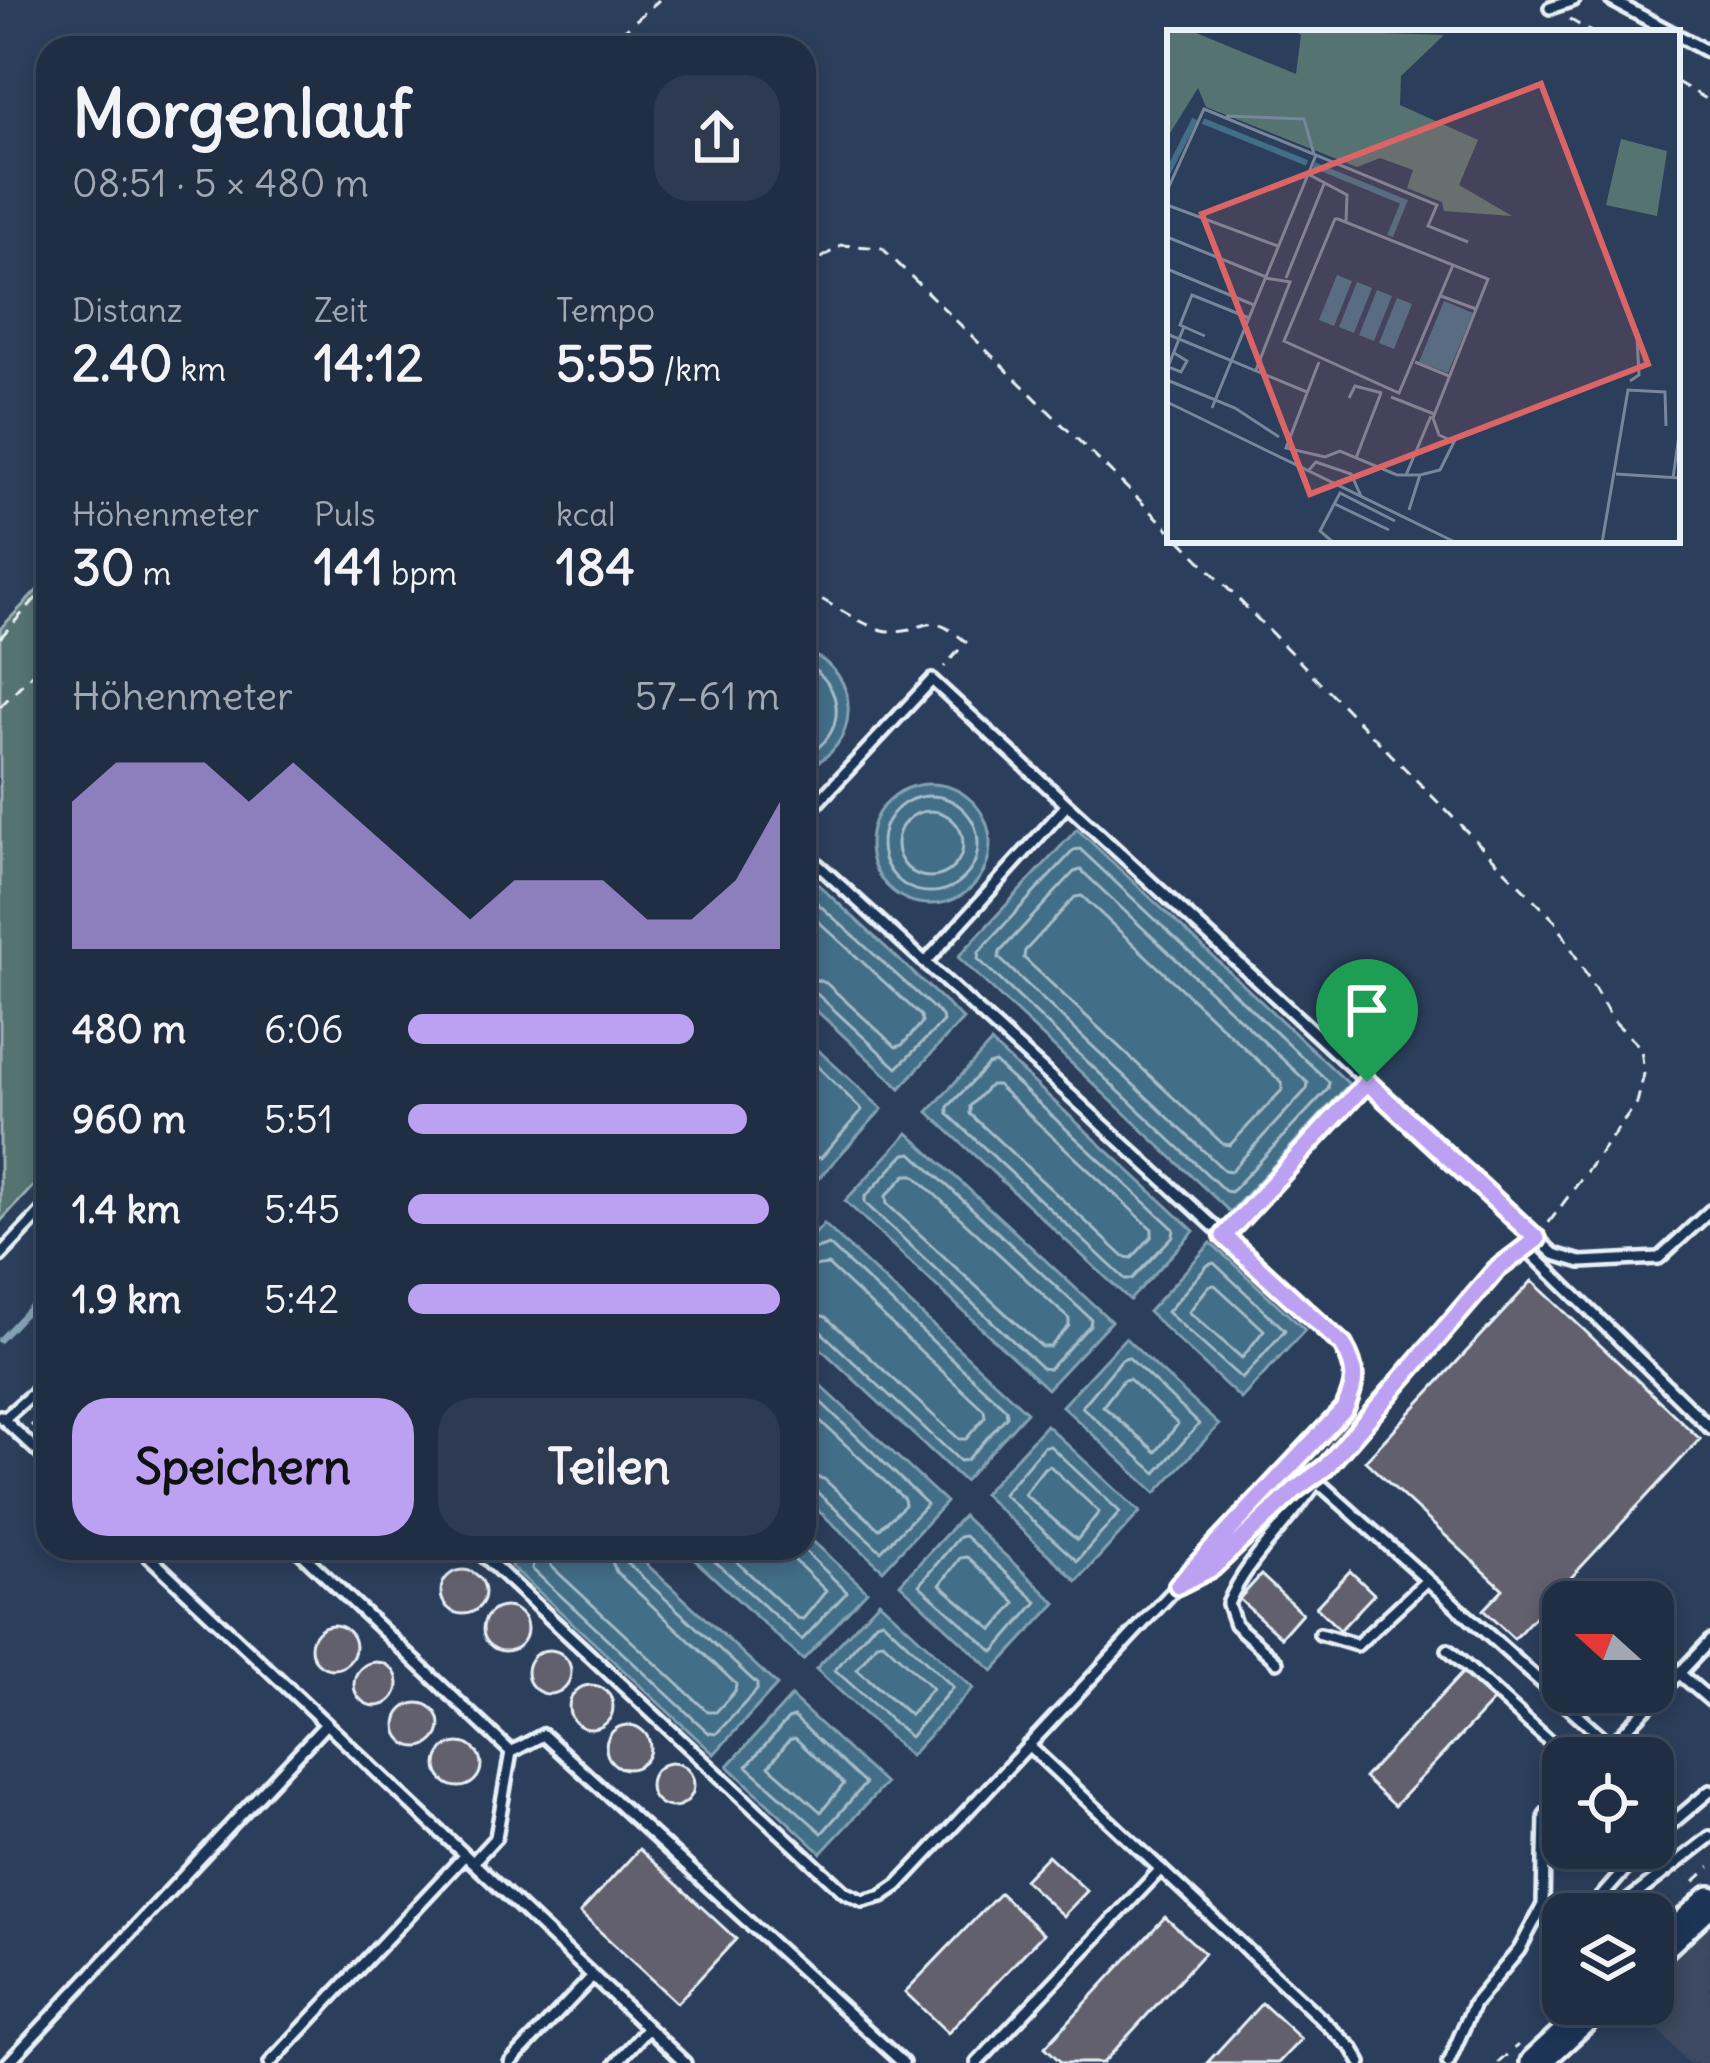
<!DOCTYPE html>
<html lang="de">
<meta charset="utf-8">
<style>
:root{--surface:#202e44;--page:#2d3a4f;--text:#f1f3f6;--muted:#a2a8b2;--line:#3d4a5d;--accent:#bca0f2}
body{margin:0;font-family:Delius,sans-serif;background:var(--page);color:var(--text);height:100vh;display:flex;flex-direction:column;font-size:45px;white-space:nowrap}
*{box-sizing:border-box;margin:0}
p{font-size:39px;color:var(--muted)}
.icon{flex:none;width:66px;height:66px;fill:none;stroke:currentColor;stroke-width:2;stroke-linecap:round;stroke-linejoin:round}
.map{position:relative;flex:1;overflow:hidden}
.details{position:absolute;left:36px;top:36px;width:780px;height:1524px;display:flex;flex-direction:column;background:var(--surface);border-radius:36px;box-shadow:0 6px 18px #0003,0 0 0 3px var(--line)}
.details>*{flex:none}
.needle{width:78px;rotate:291deg}
.buttons{position:absolute;left:1542px;top:1581px;display:grid;gap:24px}
.buttons a{display:grid;place-items:center;width:132px;height:132px;border-radius:24px;background:var(--surface);box-shadow:0 6px 18px #0003,0 0 0 3px var(--line);font-size:60px}
.pin{position:absolute;display:grid;place-items:center;width:102px;height:102px;color:#fff;margin:-123px -51px;border-radius:50% 50% 50% 0;rotate:-45deg;box-shadow:0 0 12px #0007}
.pin .icon{rotate:45deg}
.round{display:grid;place-items:center;flex:none;width:126px;height:126px;border-radius:36px;background:var(--page)}
.overview{display:flex;align-items:center;justify-content:space-between;height:204px;padding:0 36px}
h1{font-size:66px;font-weight:700;line-height:90px}
.stats{display:grid;grid-template-columns:repeat(3,1fr);gap:18px;height:204px;padding:12px 36px}
.stats div{display:grid;align-content:center}
.stats b{font-size:51px;font-weight:700}
.stats small{font-size:33px;font-weight:400}
.stats p{font-size:33px}
.chart{height:336px;padding:24px 36px}
.chart p{display:flex;justify-content:space-between}
.chart svg{width:100%;height:216px;margin-top:12px;fill:var(--accent);opacity:.7}
.cta{display:flex;gap:24px;margin-top:auto;padding:24px 36px}
.cta a{flex:1;height:138px;border-radius:36px;background:var(--accent);color:#111;font-size:48px;font-weight:700;line-height:138px;text-align:center}
.cta a+a{background:var(--page);color:var(--text)}
ul{padding:0 36px;list-style:none;font-size:39px}
li{display:grid;grid-template-columns:192px 144px 1fr;align-items:center;height:90px}
li i{height:30px;border-radius:15px;background:var(--accent)}
.map>svg:first-child{display:block}
.built{fill:#3c4860}
.green{fill:#547371;stroke:#9eb2b4;stroke-width:3}
.water{fill:#426e87;stroke:#84a2b4;stroke-width:3}
.lines{fill:none;stroke-linecap:round;stroke-linejoin:round}
.shore{stroke:#a6bdcb;stroke-width:3}
.stream{stroke:#84a2b4;stroke-width:6}
.building{fill:#62616d;stroke:#e8f1f8;stroke-width:3}
.lane-casing{stroke:#e8f1f8;stroke-width:18}
.secondary-casing{stroke:#e8f1f8;stroke-width:36}
.path{stroke:#e8f1f8;stroke-width:3;stroke-dasharray:12 9;stroke-linecap:butt}
.lane{stroke:#1d3557;stroke-width:9}
.secondary{stroke:#1d3557;stroke-width:27}
.route-casing{stroke:#fff;stroke-width:24}
.route{stroke:#bca0f2;stroke-width:15}
.inset-river{fill:none;stroke:#426e87;stroke-width:6}
.inset-road{fill:none;stroke:#77869a;stroke-width:3}
.view{fill:#db6466;fill-opacity:0.15;stroke:#db6466;stroke-width:6}
.inset-edge{fill:none;stroke:#e8f1f8;stroke-width:6}
</style>
<div class="map">
<svg width="1710" height="2063" viewBox="0 0 1710 2063">
<rect width="100%" height="100%" fill="#2b3e5b"/>
<filter id="ink" filterUnits="userSpaceOnUse"><feTurbulence type="fractalNoise" baseFrequency=".00833" numOctaves="2"/><feDisplacementMap in="SourceGraphic" scale="24" xChannelSelector="R" yChannelSelector="G"/><feConvolveMatrix kernelMatrix="1 2 1 2 8 2 1 2 1" color-interpolation-filters="sRGB"/></filter>
<g filter="url(#ink)">
<path class="built" d="M1710,1923V2063H1688L1648,2018L1643,2004H1653V1975Z"/>
<path class="green" d="M48,579V1170L0,1222V629Z"/>
<path class="water" d="M804,652C864,668 862,751 804,768Z
M870 844a60 60 0 1 1 120 0a60 60 0 1 1-120 0Z
M1077,829L1349,1084L1230,1212L958,957Z
M810,877L963,1019L900,1088L804,999V884Z
M804,1037L882,1109L819,1178L804,1164Z
M991,1043L1194,1231L1130,1300L928,1112Z
M908,1133L1111,1321L1047,1389L845,1201Z
M824,1224L1027,1412L964,1481L804,1333V1246Z
M1211,1243L1305,1330L1241,1399L1148,1312Z
M1125,1338L1219,1425L1156,1493L1062,1406Z
M804,1370L946,1502L883,1570L804,1497Z
M1046,1425L1140,1512L1077,1581L983,1494Z
M963,1516L1056,1603L993,1671L900,1584Z
M804,1533L867,1591L803,1660L682,1548H804Z
M528,1548H629L777,1685L714,1754L511,1566Z
M879,1601L973,1688L910,1756L816,1669Z
M791,1697L885,1784L821,1853L728,1766Z"/>
<g class="lines">
<path class="shore" d="M804,664C846,683 848,737 804,756
M882 844a48 48 0 1 1 96 0a48 48 0 1 1-96 0Z
M897 844a33 33 0 1 1 66 0a33 33 0 1 1-66 0Z
M1080,849L1329,1082L1328,1089L1231,1192L1225,1191L978,959L979,952L1074,850Z
M1081,870L1308,1083L1307,1089L1231,1171L1224,1170L999,958L1000,952L1074,872Z
M804,891L942,1016L943,1022L897,1068L817,994L804,991
M1082,896L1282,1083V1090L1230,1145L1223,1144L1024,958L1025,951L1075,897Z
M804,908L921,1016L922,1023L902,1045L896,1047L826,983L804,976
M804,1053L862,1110L821,1158L804,1156
M995,1063L1174,1229L1173,1236L1132,1279H1125L948,1114V1107L988,1065Z
M990,1085H997L1152,1229V1236L1132,1258L1124,1257L970,1114V1106Z
M912,1153L1091,1319L1090,1325L1049,1369L1042,1368L865,1203V1197L905,1154Z
M906,1175H914L1069,1319V1326L1050,1347H1042L887,1204L886,1196Z
M804,1253L829,1245L1006,1409L1007,1416L967,1460L960,1461L817,1328L804,1325
M1214,1263L1285,1330L1242,1379L1167,1312L1208,1265Z
M804,1268L828,1265L984,1410L985,1417L966,1439H959L826,1317L804,1310
M1215,1285L1264,1330L1242,1358L1189,1312L1209,1286Z
M1128,1357L1199,1424L1156,1473L1082,1407L1122,1359Z
M1129,1379L1178,1424L1156,1452L1103,1406L1123,1380Z
M804,1386L927,1504L881,1551L817,1492L804,1489
M804,1406L904,1499L905,1505L879,1529L824,1479L804,1474
M1049,1445L1120,1512L1077,1561L1003,1494L1043,1447Z
M1050,1466L1099,1512L1077,1540L1024,1494L1044,1468Z
M965,1536L1037,1602L994,1652L919,1585L959,1537Z
M536,1548L532,1569L709,1733L716,1734L757,1690V1684L626,1562L622,1548
M551,1548V1566L708,1712H716L735,1691L736,1684L616,1572L607,1548
M700,1548L802,1640L847,1592L802,1548
M722,1548L797,1618L803,1619L826,1591L782,1548
M967,1557L1016,1603L993,1630L940,1585L960,1558Z
M882,1620L953,1687L910,1737L835,1670L876,1622Z
M883,1642L932,1688L910,1715L857,1669L877,1643Z
M794,1717L865,1784L822,1833L747,1766L788,1719Z
M795,1738L844,1784L821,1812L769,1766L789,1740Z"/>
<path class="stream" d="M0,1340L48,1289"/>
</g>
<path class="building" d="M1532,1281L1700,1439L1514,1639L1483,1610L1503,1589L1365,1461Z
M48,1408V1440L32,1425Z
M441 1592a22 22 0 1 1 44 0a22 22 0 1 1-44 0Z
M1350,1571L1374,1594L1340,1630L1316,1607Z
M1261,1575L1302,1613L1281,1637L1239,1599Z
M483 1629a22 22 0 1 1 44 0a22 22 0 1 1-44 0Z
M311 1647a22 22 0 1 1 44 0a22 22 0 1 1-44 0Z
M527 1672a22 22 0 1 1 44 0a22 22 0 1 1-44 0Z
M354 1684a22 22 0 1 1 44 0a22 22 0 1 1-44 0Z
M1465,1670L1496,1698L1394,1806L1364,1778Z
M569 1707a22 22 0 1 1 44 0a22 22 0 1 1-44 0Z
M396 1725a22 22 0 1 1 44 0a22 22 0 1 1-44 0Z
M606 1747a22 22 0 1 1 44 0a22 22 0 1 1-44 0Z
M437 1765a22 22 0 1 1 44 0a22 22 0 1 1-44 0Z
M650 1785a22 22 0 1 1 44 0a22 22 0 1 1-44 0Z
M639,1849L736,1939L677,2003L580,1913Z
M1048,1855L1087,1891L1063,1916L1024,1880Z
M1000,1893L1043,1934L948,2033L905,1992Z
M1165,1917L1204,1953L1103,2063H1062L1045,2047Z
M1262,2003L1301,2039L1278,2063H1207Z"/>
<g class="lines">
<defs>
<path id="lane" d="M1611,0L1673,33
M1550,8L1574,0
M1677,35L1710,53
M804,817L932,680L1554,1254L1581,1262L1659,1258L1710,1211
M925,963L1067,805
M1224,1236L1367,1082
M1524,1246L1710,1428
M0,1256L48,1205
M0,1416L48,1461
M4,1419L48,1380
M1317,1481L1611,1745
M140,1548L685,2063
M296,1548L511,1752
M475,1548L844,1892L863,1901L882,1896L898,1885L1345,1407C1357,1383 1357,1369 1344,1345L804,852
M1187,1581C1240,1555 1277,1502 1326,1467L1496,1271L1537,1239
M1320,1634L1357,1645L1427,1580
M1448,1650L1568,1758
M1277,1662L1235,1624L1228,1604C1248,1556 1292,1521 1320,1477
M1679,1673L1710,1700
M1028,1745L1353,2049L1361,2063
M1599,1758L1710,1641
M1653,1839L1710,1791
M473,1862L496,1837L511,1752L543,1735L903,2063
M1586,1914L1644,1848
M1611,1914L1710,1837
M1563,1952L1552,1963L1553,1978L1563,2002
M8,2063L326,1724
M270,2063L465,1855
M510,2063L593,1976
M616,2063L648,2028
M977,2063L1161,1869
M1448,2063L1474,2004L1519,1950L1543,1905L1545,1815L1563,1796"/>
<path id="secondary" d="M1653,1954L1710,1901
M1535,2063L1599,2004"/>
</defs>
<use href="#lane" class="lane-casing"/>
<use href="#secondary" class="secondary-casing"/>
<path class="path" d="M1569,19L1593,33
M604,48L659,0
M1677,82L1710,101
M804,270L841,245L882,248L1170,530
M1180,540L1556,922L1612,1019L1641,1048L1644,1074L1637,1103L1545,1228
M804,589C823,599 869,630 888,631C930,632 926,608 966,642L944,667
M0,638L48,585
M0,707L48,657
M1694,1882L1710,1867
M1498,2063L1518,2045"/>
<use href="#lane" class="lane"/>
<use href="#secondary" class="secondary"/>
</g>
</g>
<g class="lines" filter="url(#ink)">
<defs>
<path id="route" d="M1367,1082L1537,1239L1496,1270L1326,1467L1296,1489L1212,1568L1178,1585L1345,1408C1357,1383 1357,1369 1343,1345L1224,1236Z"/>
</defs>
<use href="#route" class="route-casing"/>
<use href="#route" class="route"/>
</g>
<g transform="translate(1167 30)">
<rect width="513" height="513" fill="#2b3e5b"/>
<path d="M0,0H22L129,44L134,5L126,0L277,5L234,46L233,75L311,110L292,155L345,186L277,181L275,172L240,158L246,140L213,128L190,137L39,77L31,58L0,108ZM454,109L500,121L490,186L439,175Z" fill="#547371"/>
<path d="M170,245L185,251L167,296L152,290ZM190,252L205,258L187,303L172,297ZM210,260L225,266L207,311L192,305ZM230,268L245,274L227,319L212,313ZM277,271L306,283L281,343L252,332Z" fill="#426e87"/>
<path class="inset-river" d="M36,91L140,133M147,135L237,172L223,206M0,144L28,89"/>
<path class="inset-road" d="M59,86L137,89L147,124M141,144L180,165L179,192M0,161L37,79L270,175L261,196L301,212M0,175L111,216M0,207L99,247M0,239L87,275M119,248L157,154M274,266L309,279M0,304L140,362M38,306L13,295L25,265L82,288M7,323L20,331L14,342L1,337L12,309L17,297M152,332L119,418L158,427L173,421L230,445H253L242,480M248,332L282,346M89,340L123,252L98,248M0,350L68,378L112,407M463,351L472,345L470,308M224,367L267,384M182,368L188,356L215,363M0,372L290,513M45,378L149,125M189,428L214,363M142,440L149,432L184,444L194,466M449,444L513,448M239,445L264,386M253,445L273,440L287,412L272,405L266,388L321,249L171,189H168L117,311L232,363L286,235M506,448L513,398M168,474L222,500M167,513L153,501L173,463L228,491M435,513L461,360L498,362L499,396"/>
<path class="view" d="M374,54L481,334L143,464L35,184Z"/>
<rect width="513" height="513" class="inset-edge"/>
</g>
</svg>
<div class="buttons">
<a><svg class="needle" viewBox="-14 -14 28 28"><path d="M0-13l5 13h-10z" fill="#e53935"/><path d="M0 13l5-13h-10z" fill="#a2a8b2"/></svg></a>
<a><svg class="icon" aria-label="locate" viewBox="0 0 24 24"><circle cx="12" cy="12" r="6"/><path d="M12 2v4M12 18v4M2 12h4M18 12h4"/></svg></a>
<a><svg class="icon" aria-label="layers" viewBox="0 0 24 24"><path d="M12 4l9 5-9 5-9-5zM3 14l9 5 9-5"/></svg></a>
</div>
<div class="pin" style="left:1367px;top:1082px;background:#1e9e55"><svg class="icon" aria-label="arrive" viewBox="0 0 24 24"><path d="M6 21V4h12l-3 4 3 4H6"/></svg></div>
<section class="details">
<div class="overview"><div><h1>Morgenlauf</h1><p>08:51 · 5 × 480 m</p></div><a class="round"><svg class="icon" aria-label="share" viewBox="0 0 24 24"><path d="M12 15V3M7 8l5-5 5 5M5 13v7h14v-7"/></svg></a></div>
<div class="stats">
<div><p>Distanz</p><b>2.40<small> km</small></b></div>
<div><p>Zeit</p><b>14:12</b></div>
<div><p>Tempo</p><b>5:55<small> /km</small></b></div>
</div>
<div class="stats">
<div><p>Höhenmeter</p><b>30<small> m</small></b></div>
<div><p>Puls</p><b>141<small> bpm</small></b></div>
<div><p>kcal</p><b>184</b></div>
</div>
<div class="chart"><p><span>Höhenmeter</span>57–61 m</p>
<svg viewBox="0 0 160 44" preserveAspectRatio="none"><path d="M0 44V14L10 6L20 6L30 6L40 14L50 6L60 14L70 22L80 30L90 38L100 30L110 30L120 30L130 38L140 38L150 30L160 14V44z"/></svg>
</div>
<ul>
<li><b>480 m</b>6:06<i style="width:77%"></i></li>
<li><b>960 m</b>5:51<i style="width:91%"></i></li>
<li><b>1.4 km</b>5:45<i style="width:97%"></i></li>
<li><b>1.9 km</b>5:42<i style="width:100%"></i></li>
</ul>
<div class="cta"><a>Speichern</a><a>Teilen</a></div>
</section>
</div>
